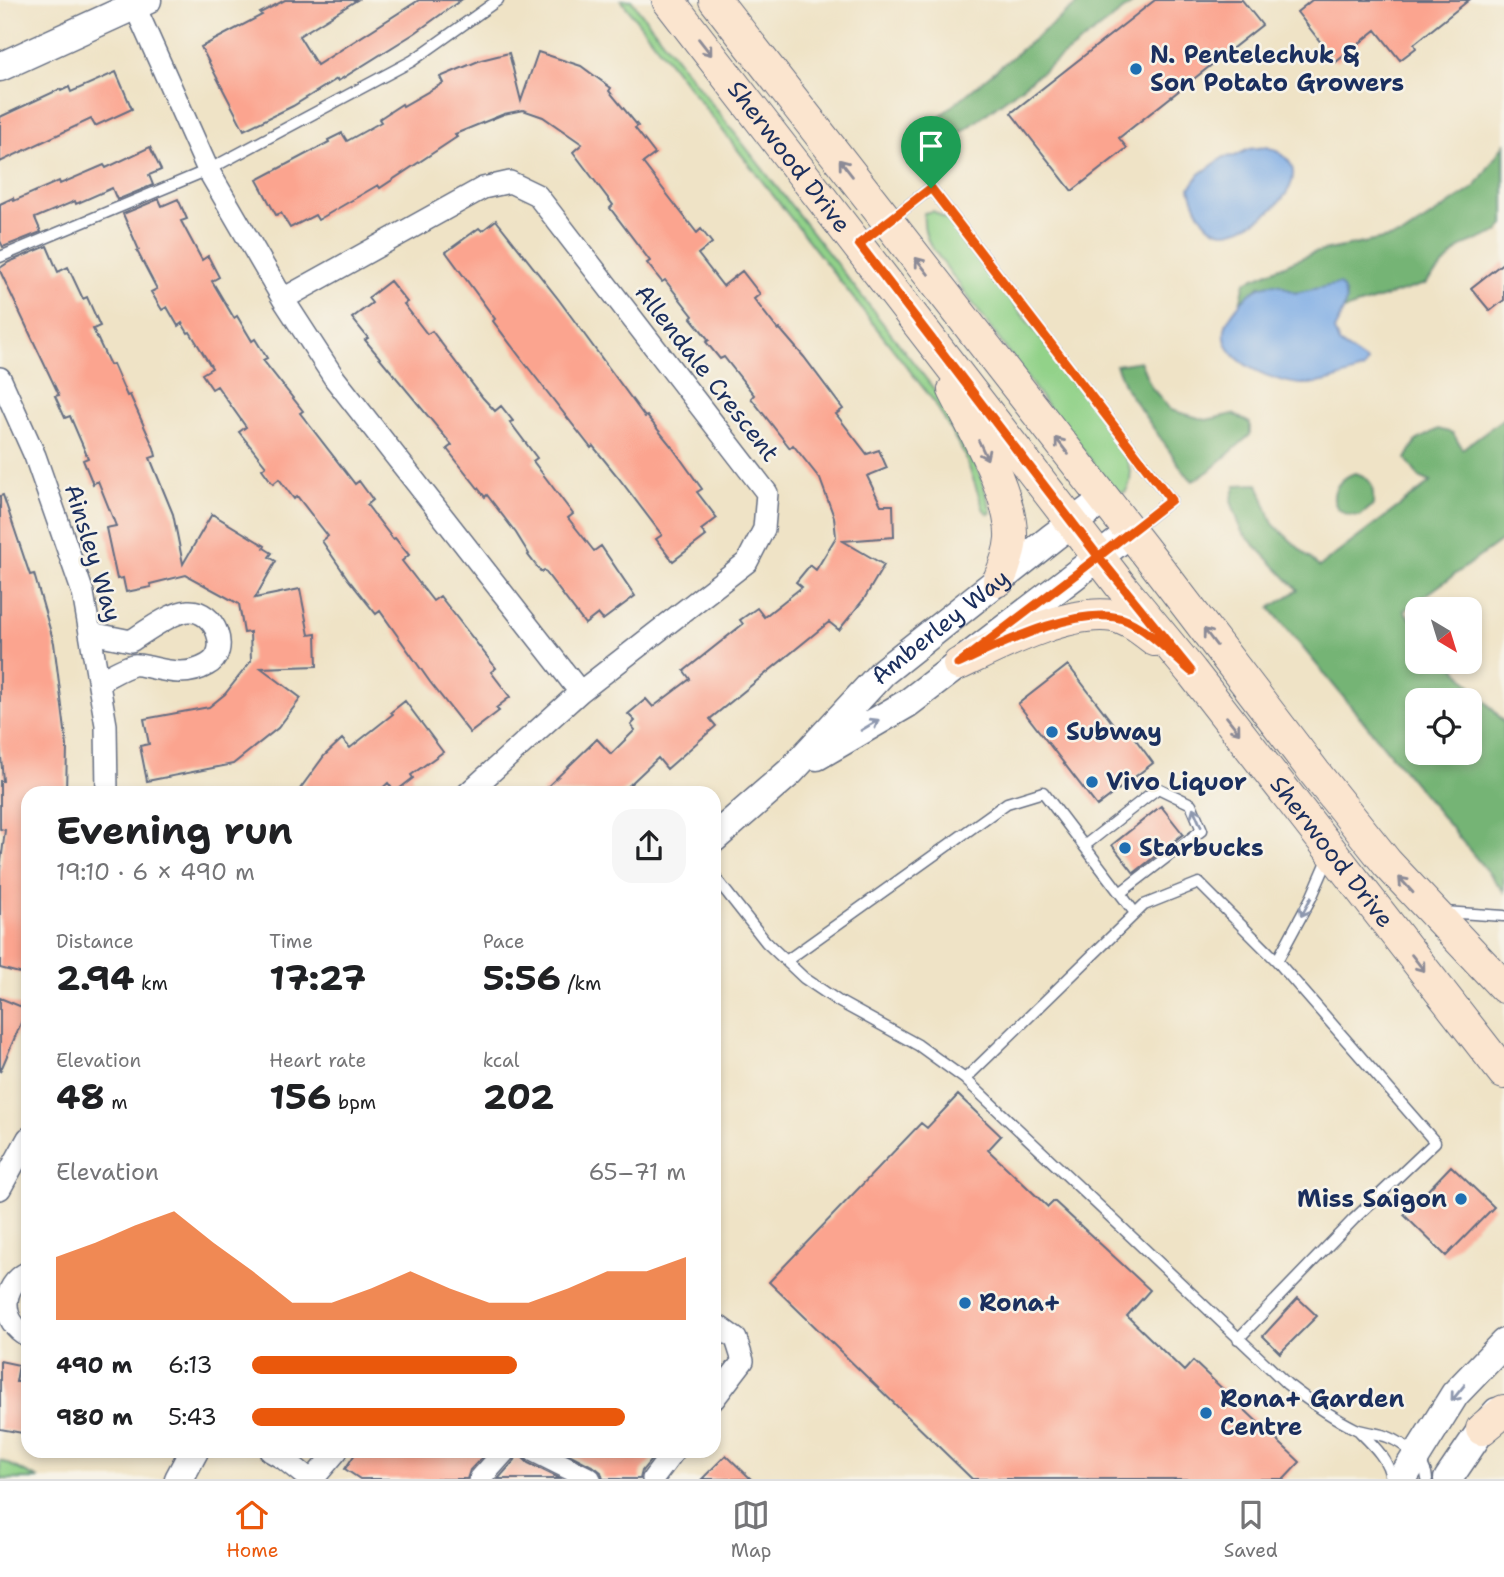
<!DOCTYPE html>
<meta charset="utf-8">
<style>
:root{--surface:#fff;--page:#f6f6f6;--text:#202124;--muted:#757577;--line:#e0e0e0;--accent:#ea580c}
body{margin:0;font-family:"Shantell Sans",sans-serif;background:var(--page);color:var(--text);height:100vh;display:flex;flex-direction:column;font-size:26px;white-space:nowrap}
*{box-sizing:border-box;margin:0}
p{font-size:23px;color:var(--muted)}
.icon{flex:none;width:38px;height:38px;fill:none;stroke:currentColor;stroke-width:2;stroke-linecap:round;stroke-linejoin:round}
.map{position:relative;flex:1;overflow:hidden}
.sheet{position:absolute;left:21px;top:786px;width:700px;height:672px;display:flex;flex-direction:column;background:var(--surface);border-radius:21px;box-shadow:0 4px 10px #0003}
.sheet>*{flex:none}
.needle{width:46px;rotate:142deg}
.controls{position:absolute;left:1405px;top:597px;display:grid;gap:14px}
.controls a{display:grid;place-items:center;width:77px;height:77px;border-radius:14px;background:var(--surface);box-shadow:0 4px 10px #0003;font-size:35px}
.pin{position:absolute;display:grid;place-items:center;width:60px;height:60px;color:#fff;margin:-72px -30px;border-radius:50% 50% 50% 0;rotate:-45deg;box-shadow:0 0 7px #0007}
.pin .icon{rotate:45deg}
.round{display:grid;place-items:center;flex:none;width:74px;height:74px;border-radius:21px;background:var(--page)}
.summary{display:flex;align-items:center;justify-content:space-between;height:119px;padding:0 35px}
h1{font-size:38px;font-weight:700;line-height:52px}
.stats{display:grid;grid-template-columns:repeat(3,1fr);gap:10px;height:119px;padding:7px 35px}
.stats div{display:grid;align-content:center}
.stats b{font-size:35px;font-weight:700}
.stats small{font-size:19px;font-weight:400}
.stats p{font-size:19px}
.chart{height:196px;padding:14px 35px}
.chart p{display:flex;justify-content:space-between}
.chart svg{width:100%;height:126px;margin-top:7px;fill:var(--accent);opacity:.7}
ul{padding:0 35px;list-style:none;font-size:23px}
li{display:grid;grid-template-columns:112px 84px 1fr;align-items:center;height:52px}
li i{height:18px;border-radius:9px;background:var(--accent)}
.tab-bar{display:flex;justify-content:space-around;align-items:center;height:98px;border-top:2px solid var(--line);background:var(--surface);font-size:19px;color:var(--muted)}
.tab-bar a{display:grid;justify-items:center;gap:4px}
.tab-bar .active{color:var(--accent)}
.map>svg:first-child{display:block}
.green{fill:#92d289;stroke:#568074;stroke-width:2}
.forest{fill:#75b475;stroke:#48726a;stroke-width:2;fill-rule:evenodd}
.water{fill:#7aaae5;stroke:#4a6ca2;stroke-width:2}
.building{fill:#fba48f}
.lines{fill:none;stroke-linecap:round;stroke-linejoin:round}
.service-casing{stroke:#656e82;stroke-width:13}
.minor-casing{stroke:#656e82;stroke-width:24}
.tertiary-casing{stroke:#656e82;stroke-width:31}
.secondary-casing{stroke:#656e82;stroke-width:34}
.service{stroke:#fff;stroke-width:10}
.minor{stroke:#fff;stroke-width:21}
.tertiary{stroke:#fff;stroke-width:28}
.secondary{stroke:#fbe5cf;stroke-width:32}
.oneway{stroke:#8b8a96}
.oneway2{stroke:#8d97ae}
.route-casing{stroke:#fff;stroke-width:14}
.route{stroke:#ea580c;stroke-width:9}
.poi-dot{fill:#1f6fb2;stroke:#f7f3e8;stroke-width:2.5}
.labels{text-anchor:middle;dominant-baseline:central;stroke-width:5;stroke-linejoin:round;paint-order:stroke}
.poi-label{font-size:24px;font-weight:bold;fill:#1b2f5e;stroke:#f7f3e8;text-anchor:start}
.street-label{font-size:24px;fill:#1b2f5e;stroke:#f7f3e8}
</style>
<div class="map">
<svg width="1504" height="1479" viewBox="0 0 1504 1479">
<rect width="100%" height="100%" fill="#f7f3e8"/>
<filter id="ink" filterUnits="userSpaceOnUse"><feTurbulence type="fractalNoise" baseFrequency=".0143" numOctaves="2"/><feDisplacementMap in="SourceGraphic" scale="14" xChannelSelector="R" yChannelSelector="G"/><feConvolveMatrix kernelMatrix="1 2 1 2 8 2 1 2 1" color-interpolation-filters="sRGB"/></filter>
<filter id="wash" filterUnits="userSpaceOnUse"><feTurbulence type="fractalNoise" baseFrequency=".00686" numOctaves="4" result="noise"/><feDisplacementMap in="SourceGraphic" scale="28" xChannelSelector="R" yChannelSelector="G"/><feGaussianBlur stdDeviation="1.57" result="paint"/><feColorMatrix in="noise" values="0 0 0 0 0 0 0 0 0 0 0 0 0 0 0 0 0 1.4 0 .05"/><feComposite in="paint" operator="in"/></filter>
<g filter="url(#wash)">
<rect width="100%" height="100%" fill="#efe3c6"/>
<path class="green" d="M621,0H631L934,389C959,425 981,469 991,512L989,514L984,510L965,456L935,403Z
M933,211L949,221L1111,428C1120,444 1140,475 1125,492L1117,493L1054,415L931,246C925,236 923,224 924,213Z
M0,1460L39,1479H0Z"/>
<path class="forest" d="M1082,0H1137L942,147L935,120Z
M1504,144V225L1498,232L1461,247L1425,284L1344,310L1346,295L1339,284L1295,293L1260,285L1240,304L1245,282L1313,253L1403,235L1475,187Z
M1140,361L1151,387L1171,410L1206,420L1233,414L1250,423V435L1209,471L1193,481L1185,473L1126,389L1116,365Z
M1504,418V539L1404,611L1417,626L1418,662H1450L1504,722V892L1270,608L1298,590L1242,532L1231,501L1236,485L1258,484L1273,524L1319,567L1431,482L1419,477L1406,459L1416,441L1438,429L1453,433L1462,449ZM1418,700H1470V752H1418Z
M1355,473C1372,477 1374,488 1373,505L1360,516C1325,516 1327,482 1355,473Z"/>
<path class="water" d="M1267,147C1337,172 1247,240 1219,231C1203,227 1193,202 1190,188L1200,174L1224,157L1235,156L1249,149Z
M1273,284L1280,285L1295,293L1339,284C1353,297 1341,316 1334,330L1339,343L1367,362L1364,369C1345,376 1322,385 1302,384C1277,383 1220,362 1225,330C1226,320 1235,309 1241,302C1251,292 1259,285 1273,284Z"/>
<g id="blocks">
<path class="building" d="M285,0H357L299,36L317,65L419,0H461L415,33L338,81L337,79L293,106L244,130L201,47L262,15L260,13Z
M1155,0H1242L1262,25L1119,138L1127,148L1072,191L1011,113Z
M1312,0H1469L1414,44L1416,48L1400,60L1376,30L1336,62L1297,12Z
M538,52L581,66L611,88L609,91L638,126L635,128L655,154L643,163L697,233L701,229L712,243L698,254L723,286L742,271L760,294L754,299L778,330L780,329L804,357L843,409L836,414L867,454L879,450L887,468L867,476L881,505H893L894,537L843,541L884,565L864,599L839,630L829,622L710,719L716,726L667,769L658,758L621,793H541L597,739L611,754L635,730L631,725L635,721L628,714L646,699L653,707L690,679L684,671L743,624L740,620L757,608L764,617L802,587L796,582L810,565L816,570L836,537L834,517L820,479L793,445L790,448L751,398L754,395L724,357L720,359L706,342L709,340L691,318L693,316L665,280L662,282L647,263L650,261L610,208L613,205L573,152L582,144L543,117L523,110L504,114L455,134L457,137L380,188L378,185L318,220L315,215L290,228L281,213L276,215L257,180L329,142L328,140L342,133L347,141L381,122L379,119L402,104L403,106L443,83L440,77L481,60L509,53L521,101Z
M116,72L132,109L95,126L91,119L0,162V117L60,89L61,91L69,87L71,92Z
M150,147L161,170L149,175L153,185L117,200L112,188L76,204L75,201L35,218L41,232L3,247L0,241V204L13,198L14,201L59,181L60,184L104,165L106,168Z
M159,199L162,206L178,199L187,219L181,221L202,260L208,256L219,277L212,281L234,318L237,316L252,341L255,339L267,358L263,360L303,411L300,413L355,484L359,481L373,500L367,505L393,539L395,538L409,555L402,561L433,601L440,596L496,668L491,672L510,697L496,708L499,711L470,733L430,682L380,611L376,614L348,579L322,541L328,536L297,496L294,499L279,479L273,484L262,469L266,466L239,432L246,427L217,386L212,389L202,374L212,368L190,332L188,333L182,323L178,326L167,307L162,310L151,292L157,289L137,251L139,250L123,214Z
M496,220L559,300L645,417L647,416L672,447L702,489L697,492L717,518L701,530L706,536L673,561L656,539L662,535L618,477L593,446L591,448L523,361L493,321L495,319L446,252L479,228L482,231Z
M47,246L58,272L68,267L83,299L87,297L100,326L93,329L110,365L113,364L127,396L130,395L154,448L156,456L150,458L173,514L183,564L212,514L265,546L264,548L272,553L269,557L276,561L255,598L300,589L309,635L316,634L317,666L261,668L301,698L278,728L233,764L147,781L140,746L149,744L144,719L209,707L225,694L251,661L250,632L244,633L239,604L186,575L150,584L151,587L126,592L123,578L117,579L106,528L116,526L98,481L93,484L83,460L88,458L70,416L65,418L55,396L59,395L0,271V268L9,262Z
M1504,262V300L1490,311L1471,288Z
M390,281L407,302L404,304L427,334L432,331L483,398L495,411L501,406L513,421L510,422L537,458L533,461L573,514L568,518L594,551L601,546L635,596L603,620L598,614L585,624L544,570L541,572L528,555L529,554L516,533L487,495L485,497L447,449L452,445L365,340L368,338L352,318L372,303L368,298Z
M3,495L30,575L34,574L54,643L67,746L66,793H28V971L24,970L23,974L0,968V870L5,830L0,829V781H3L0,744V496Z
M1068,665L1121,734L1128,729L1153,763L1097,806L1018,704Z
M405,701L443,752L411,775L413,778L395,792L388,783L377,793H297L324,756L342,739L350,748L393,714L391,712Z
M1161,806L1183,834L1134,873L1112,845Z
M0,998L27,1009L0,1072Z
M958,1095L1001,1136L988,1150L1048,1207L1054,1201L1150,1290L1127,1316L1184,1371L1193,1361L1300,1462L1284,1479H972L769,1282L921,1123L927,1128Z
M1451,1166L1494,1207L1446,1256L1404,1215Z
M1298,1298L1317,1316L1280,1353L1263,1336Z
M0,1361L19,1365L16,1382H28V1434L0,1429Z
M357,1451H488L470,1470L467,1479H360L345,1469Z
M518,1451H521L523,1458L528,1463L561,1479H498L515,1460Z
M563,1451H645L654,1456L642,1471L640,1479H603L601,1472L596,1468Z
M726,1455L751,1479H702Z"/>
</g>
</g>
<g filter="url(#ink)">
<use href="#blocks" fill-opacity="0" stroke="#656e82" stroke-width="2"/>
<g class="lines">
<defs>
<path id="service" d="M860,243L931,188L1171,500L1132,531
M0,257L208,170L412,61L498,0
M1084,846L1158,788L1191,804L1202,830L1120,893
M714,876L766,942L804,978L838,1001L918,1045L965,1079L1287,1384C1309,1401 1331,1417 1356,1429C1366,1433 1378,1433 1388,1437C1404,1443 1426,1461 1427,1479
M1444,912L1504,916
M786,961L1007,803L1043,792L1135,913
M1277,961L1312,896L1329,857
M965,1079L1144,905L1199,883L1277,961L1435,1142L1354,1219L1238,1339
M1358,1430C1372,1444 1389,1459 1391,1479"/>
<path id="minor" d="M132,0L208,170L283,299L335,379L580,692
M283,299L483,188L510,182L537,195L767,493L764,529L747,562L580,692L468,793
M0,378L35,456L83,593L106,725L107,793
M91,633L131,641C145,632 172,612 188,611C215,609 232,652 207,665C188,676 170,672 149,667C144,666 138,664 133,665C122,668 110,676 99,681
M0,1189L28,1138
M28,1272C0,1286 0,1322 28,1336
M714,1323L736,1339L743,1361L714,1399
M270,1451L284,1459L309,1479
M534,1451L590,1479
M313,1479L337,1451
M480,1479L505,1451
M653,1479L674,1451"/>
<g id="tertiary">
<path d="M0,67L147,0"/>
<path d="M817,756L908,703L1130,533"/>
<path id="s1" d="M714,838L790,772L883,672L1053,537L1103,500"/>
<path d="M179,1479L194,1451"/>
<path d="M1402,1479L1455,1394L1504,1343"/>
<path d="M1448,1479L1482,1429L1497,1412"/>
</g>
<g id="secondary">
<path id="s2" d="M668,0L1121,586L1191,671L1504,1073"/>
<path d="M715,0L1153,561L1315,773L1387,863L1504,987"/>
<path d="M954,390C973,428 1013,496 1011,538C1010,553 1005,566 999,580"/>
<path d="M959,664C999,645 1068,609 1113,616C1129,619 1142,630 1155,640"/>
<path d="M1482,1429L1504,1411"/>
</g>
</defs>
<use href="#service" class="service-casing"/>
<use href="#minor" class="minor-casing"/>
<use href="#tertiary" class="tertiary-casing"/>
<use href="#secondary" class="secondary-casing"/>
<use href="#service" class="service"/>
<use href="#minor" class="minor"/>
<use href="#tertiary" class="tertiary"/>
<use href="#secondary" class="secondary"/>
</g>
<defs><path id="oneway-shaft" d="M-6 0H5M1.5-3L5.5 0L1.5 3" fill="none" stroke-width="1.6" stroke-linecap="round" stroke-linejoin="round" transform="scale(1.75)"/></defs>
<g class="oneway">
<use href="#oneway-shaft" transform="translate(705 47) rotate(52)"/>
<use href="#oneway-shaft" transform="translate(846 168) rotate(-128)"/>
<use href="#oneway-shaft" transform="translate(922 266) rotate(-128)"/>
<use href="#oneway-shaft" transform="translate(1062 446) rotate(-128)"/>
<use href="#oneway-shaft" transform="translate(983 450) rotate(65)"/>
<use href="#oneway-shaft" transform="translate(1210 637) rotate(-127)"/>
<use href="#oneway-shaft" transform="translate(1233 725) rotate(52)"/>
<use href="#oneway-shaft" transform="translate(1406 885) rotate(-132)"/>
<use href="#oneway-shaft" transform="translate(1418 963) rotate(52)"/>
</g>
<g class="oneway2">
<use href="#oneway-shaft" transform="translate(870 725) rotate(-31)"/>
<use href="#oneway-shaft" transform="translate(1197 817) rotate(-113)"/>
<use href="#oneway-shaft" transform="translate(1306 907) rotate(118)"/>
<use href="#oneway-shaft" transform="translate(1458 1393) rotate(129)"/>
</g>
</g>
<g class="lines" filter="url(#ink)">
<defs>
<path id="route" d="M931,188L859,244L1098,556L1191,671C1171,654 1151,632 1128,621C1085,601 998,645 958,664L1080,571L1171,500L931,188"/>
</defs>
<use href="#route" class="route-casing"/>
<use href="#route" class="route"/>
</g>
<g class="poi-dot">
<circle cx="1136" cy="69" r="7"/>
<circle cx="1052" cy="732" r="7"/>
<circle cx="1092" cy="782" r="7"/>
<circle cx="1125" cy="848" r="7"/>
<circle cx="1461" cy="1199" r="7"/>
<circle cx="965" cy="1303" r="7"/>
<circle cx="1206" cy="1413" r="7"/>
</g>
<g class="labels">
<g class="poi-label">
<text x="1150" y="55">N. Pentelechuk &amp;<tspan x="1150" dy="28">Son Potato Growers</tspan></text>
<text x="1066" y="732">Subway</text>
<text x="1106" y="782">Vivo Liquor</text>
<text x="1139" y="848">Starbucks</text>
<text x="1447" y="1199" text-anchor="end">Miss Saigon</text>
<text x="979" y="1303">Rona+</text>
<text x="1220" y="1399">Rona+ Garden<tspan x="1220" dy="28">Centre</tspan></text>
</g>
<g class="street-label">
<text stroke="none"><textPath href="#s2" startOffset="198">Sherwood Drive</textPath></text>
<text transform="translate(707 373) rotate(52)">Allendale Crescent</text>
<text transform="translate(93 553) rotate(73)">Ainsley Way</text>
<text stroke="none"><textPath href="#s1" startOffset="310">Amberley Way</textPath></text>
<text stroke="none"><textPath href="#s2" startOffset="1080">Sherwood Drive</textPath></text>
</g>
</g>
</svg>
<div class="controls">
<a><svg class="needle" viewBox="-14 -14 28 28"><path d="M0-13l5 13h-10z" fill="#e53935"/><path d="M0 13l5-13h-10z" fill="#757577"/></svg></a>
<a><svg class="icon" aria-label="locate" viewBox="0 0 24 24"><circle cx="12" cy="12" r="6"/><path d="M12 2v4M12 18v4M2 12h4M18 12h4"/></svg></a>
</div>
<div class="pin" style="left:931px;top:188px;background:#1e9e55"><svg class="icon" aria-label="arrive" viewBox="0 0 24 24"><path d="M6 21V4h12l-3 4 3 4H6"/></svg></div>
<section class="sheet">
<div class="summary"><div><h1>Evening run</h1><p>19:10 · 6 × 490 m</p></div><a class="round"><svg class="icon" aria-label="share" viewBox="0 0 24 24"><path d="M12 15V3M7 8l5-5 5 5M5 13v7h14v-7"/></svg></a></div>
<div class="stats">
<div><p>Distance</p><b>2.94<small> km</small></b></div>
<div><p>Time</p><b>17:27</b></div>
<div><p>Pace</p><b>5:56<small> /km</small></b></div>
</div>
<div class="stats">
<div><p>Elevation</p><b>48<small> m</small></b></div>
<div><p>Heart rate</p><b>156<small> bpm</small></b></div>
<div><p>kcal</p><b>202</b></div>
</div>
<div class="chart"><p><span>Elevation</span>65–71 m</p>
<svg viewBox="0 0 160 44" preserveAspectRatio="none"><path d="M0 44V22L10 17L20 11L30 6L40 17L50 27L60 38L70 38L80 33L90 27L100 33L110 38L120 38L130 33L140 27L150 27L160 22V44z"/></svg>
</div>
<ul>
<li><b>490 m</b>6:13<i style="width:61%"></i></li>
<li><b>980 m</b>5:43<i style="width:86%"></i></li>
</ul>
</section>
</div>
<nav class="tab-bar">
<a class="active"><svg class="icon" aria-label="home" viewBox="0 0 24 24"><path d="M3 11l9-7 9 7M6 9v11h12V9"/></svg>Home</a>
<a><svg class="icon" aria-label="map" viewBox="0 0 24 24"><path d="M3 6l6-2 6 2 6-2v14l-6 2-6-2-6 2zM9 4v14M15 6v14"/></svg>Map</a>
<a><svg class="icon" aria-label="saved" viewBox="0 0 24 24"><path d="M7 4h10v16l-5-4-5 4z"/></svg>Saved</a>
</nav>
